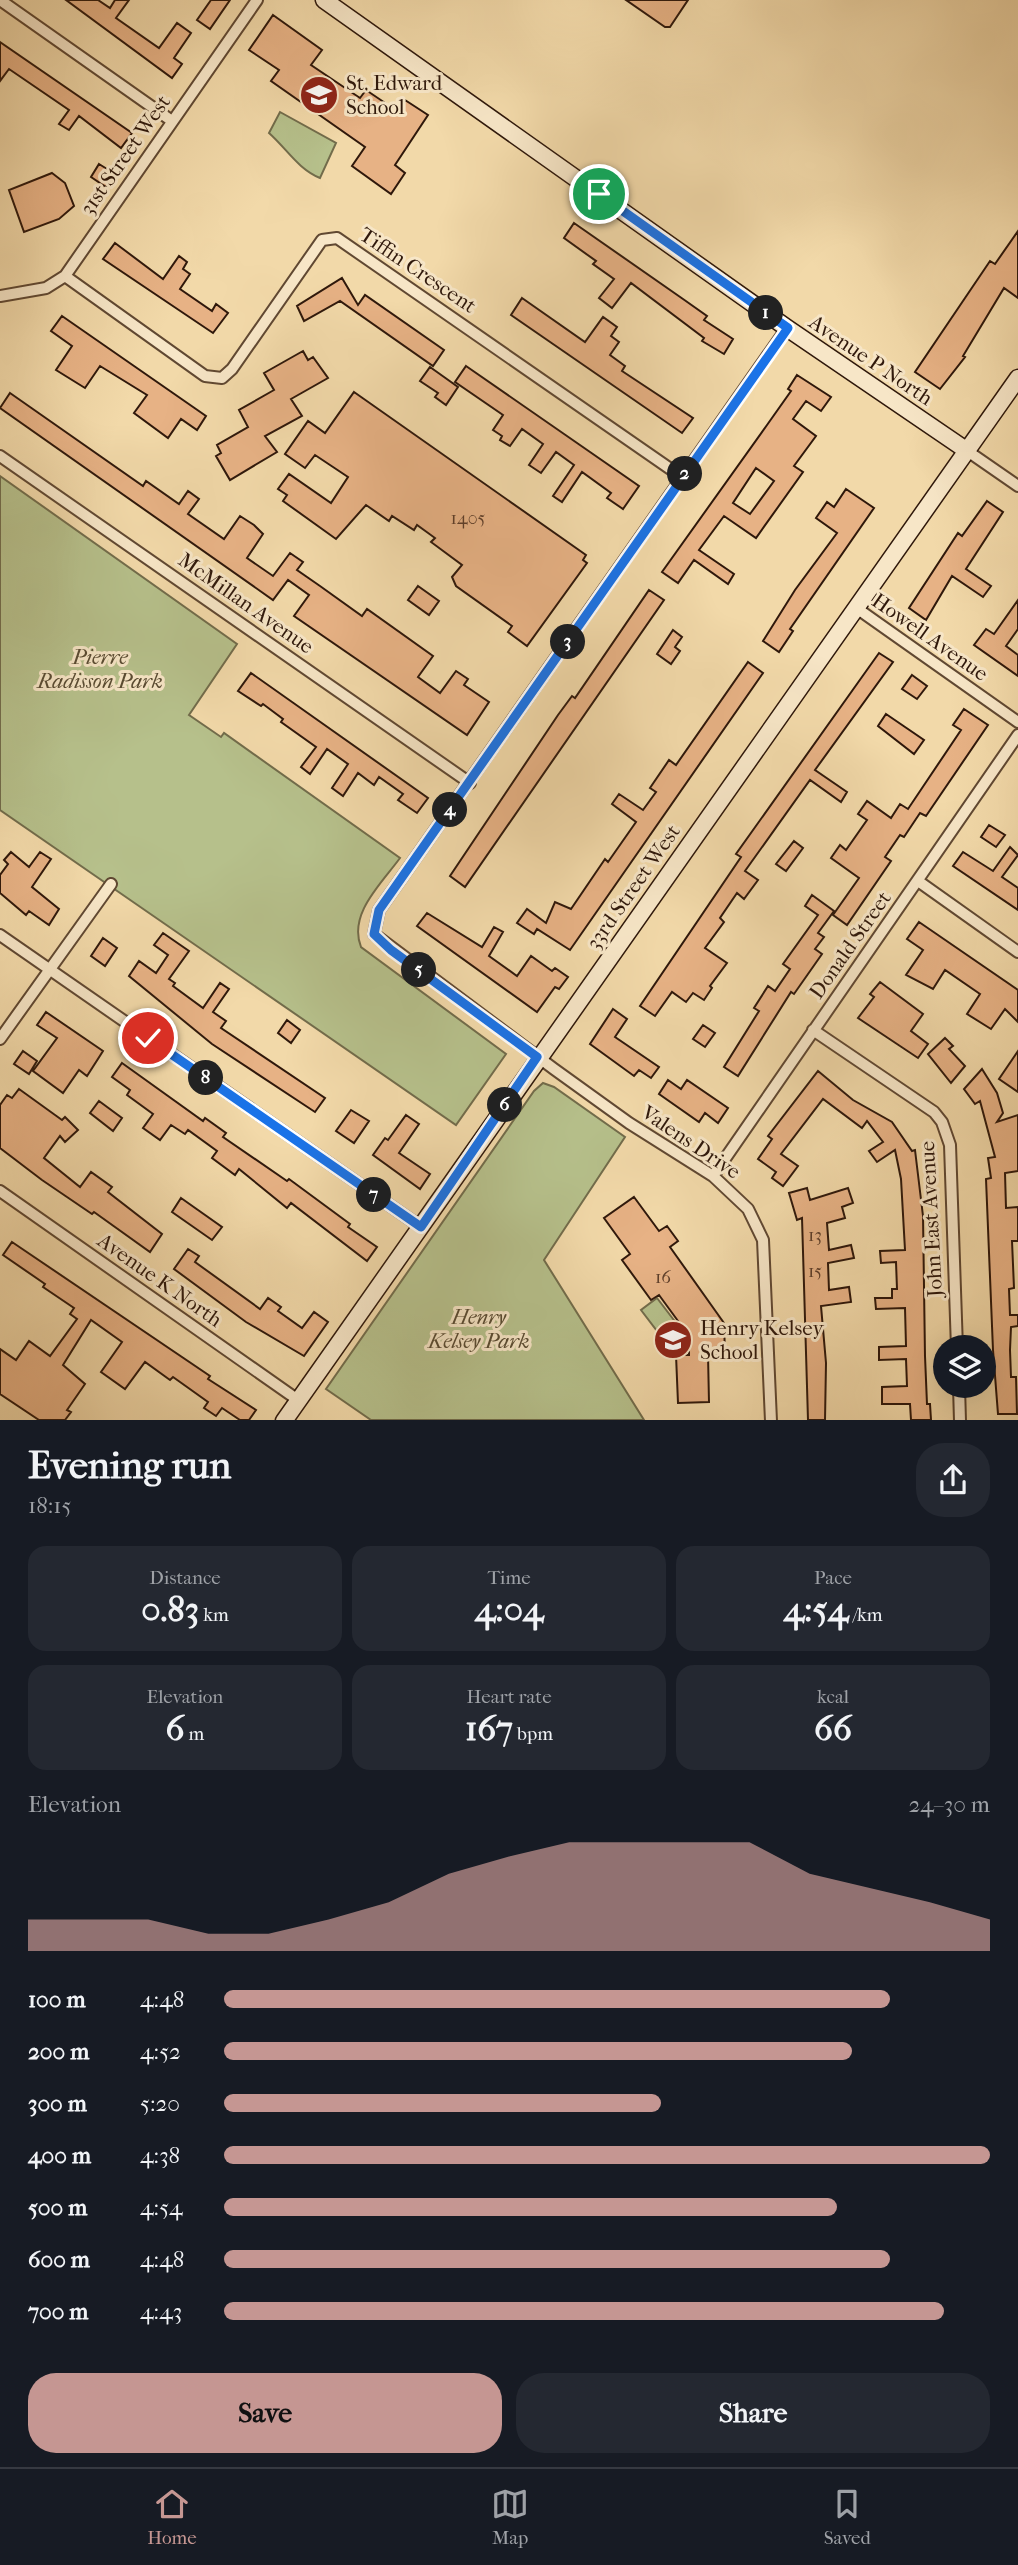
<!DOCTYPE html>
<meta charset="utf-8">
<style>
:root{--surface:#171b24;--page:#242831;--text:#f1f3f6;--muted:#9ea1a6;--line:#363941;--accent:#c59692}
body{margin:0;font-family:"IM FELL French Canon",serif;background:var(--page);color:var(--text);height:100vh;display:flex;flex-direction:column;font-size:26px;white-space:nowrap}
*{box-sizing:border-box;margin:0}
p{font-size:23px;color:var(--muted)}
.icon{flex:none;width:38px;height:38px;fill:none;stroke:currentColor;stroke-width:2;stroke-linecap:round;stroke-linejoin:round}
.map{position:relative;height:1420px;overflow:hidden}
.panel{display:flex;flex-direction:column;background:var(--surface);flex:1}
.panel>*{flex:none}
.controls{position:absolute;left:933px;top:1335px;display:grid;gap:14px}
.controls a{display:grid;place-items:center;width:63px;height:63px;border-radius:50%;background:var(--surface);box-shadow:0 7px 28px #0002;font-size:35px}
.pin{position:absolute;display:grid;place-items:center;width:60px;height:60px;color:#fff;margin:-30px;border:4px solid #fff;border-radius:50%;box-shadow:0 2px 7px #0007}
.km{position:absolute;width:35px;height:35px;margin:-18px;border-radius:50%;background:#222;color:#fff;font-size:19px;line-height:35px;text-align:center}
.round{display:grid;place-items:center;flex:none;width:74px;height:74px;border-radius:28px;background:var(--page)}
.overview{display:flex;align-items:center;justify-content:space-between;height:119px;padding:0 28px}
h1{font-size:38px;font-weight:700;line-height:52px}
.stats{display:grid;grid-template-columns:repeat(3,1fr);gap:10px;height:119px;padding:7px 28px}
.stats div{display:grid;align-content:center;border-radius:18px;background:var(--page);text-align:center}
.stats b{font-size:35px;font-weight:700}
.stats small{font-size:19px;font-weight:400}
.stats p{font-size:19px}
.chart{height:196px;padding:14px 28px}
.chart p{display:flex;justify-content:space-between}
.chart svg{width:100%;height:126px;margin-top:7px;fill:var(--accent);opacity:.7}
.primary-button{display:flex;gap:14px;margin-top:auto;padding:14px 28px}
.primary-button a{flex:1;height:80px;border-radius:28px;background:var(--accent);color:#111;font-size:28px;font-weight:700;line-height:80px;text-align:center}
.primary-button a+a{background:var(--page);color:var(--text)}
ul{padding:0 28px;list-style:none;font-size:23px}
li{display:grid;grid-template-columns:112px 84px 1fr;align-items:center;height:52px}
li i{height:18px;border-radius:9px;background:var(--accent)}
.tab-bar{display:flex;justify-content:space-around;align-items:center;height:98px;border-top:2px solid var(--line);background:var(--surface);font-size:19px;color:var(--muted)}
.tab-bar a{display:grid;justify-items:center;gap:4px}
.tab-bar .active{color:var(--accent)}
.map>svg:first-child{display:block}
.green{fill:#b6c08b;stroke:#726c4b;stroke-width:2}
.building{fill:#e7b285;stroke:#2f180b;stroke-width:2;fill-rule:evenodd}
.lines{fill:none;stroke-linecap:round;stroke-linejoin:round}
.street-casing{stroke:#604832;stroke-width:14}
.secondary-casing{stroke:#2f180b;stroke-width:19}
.street{stroke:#f7e6c7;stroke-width:10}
.secondary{stroke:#f7e6c7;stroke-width:16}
.route-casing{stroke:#fff;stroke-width:14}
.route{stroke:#1a73e8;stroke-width:9}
.labels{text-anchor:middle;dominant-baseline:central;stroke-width:6;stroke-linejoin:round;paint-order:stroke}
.number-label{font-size:18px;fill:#5d3e2a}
.poi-label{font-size:21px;fill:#2f180b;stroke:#f7e6c7;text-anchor:start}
.street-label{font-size:21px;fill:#2f180b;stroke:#f7e6c7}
.park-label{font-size:21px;font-style:italic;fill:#584a31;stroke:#f7e6c7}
</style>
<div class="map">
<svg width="1018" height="1421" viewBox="0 0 1018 1421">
<rect width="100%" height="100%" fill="#f2d9a9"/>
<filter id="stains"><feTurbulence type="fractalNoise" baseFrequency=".00286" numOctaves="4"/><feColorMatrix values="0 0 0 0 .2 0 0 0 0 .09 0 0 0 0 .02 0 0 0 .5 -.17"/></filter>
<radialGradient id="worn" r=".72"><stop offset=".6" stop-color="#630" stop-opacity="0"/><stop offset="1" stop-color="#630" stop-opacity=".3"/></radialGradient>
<path class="green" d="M280,112L336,143L320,178C298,169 287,149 269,133Z
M0,476L237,644L189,715L221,737L224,733L400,858C381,884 348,914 361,947L506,1054L456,1125L0,810Z
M543,1083L554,1087L625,1137L544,1260L644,1420H371L326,1389L534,1091Z
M657,1298L683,1332L667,1344L641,1310Z"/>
<path class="building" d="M66,0H98L110,8L115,0H129L116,18L159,48L177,23L191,33L174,58L182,64L172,78Z
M211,0H230L210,29L197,20Z
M626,0H688L670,27H665Z
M273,15L322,50L311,65L360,98L366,90L397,111L405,100L428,115L395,165L405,173L391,194L352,166L365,147L271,81L279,70L249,50Z
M0,42L132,133L121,148L79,116L69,130L59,124L69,110L9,69L0,81Z
M99,164L115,174L106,187L91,177Z
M52,173L65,183L74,206L59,219L24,232L9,190Z
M574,223L683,299L707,316L704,320L733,339L724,354L702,341L704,338L631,283L612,308L599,298L614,279L593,264L596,261L564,238Z
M1018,231V298L1004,288L963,356L965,357L940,389L915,372L990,261L995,264Z
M115,243L163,279L179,256L187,262L183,269L190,274L180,289L212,311L216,304L228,313L213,333L103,259Z
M342,278L358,305L365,295L444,350L433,366L340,301L304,321L297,306Z
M522,298L585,342L603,317L617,327L611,336L619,342L610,355L625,366L622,371L693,418L682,433L511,315Z
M62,316L206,416L197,430L181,419L168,438L134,413L147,395L100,366L85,388L56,370L72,346L51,331Z
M303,351L308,360L313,357L328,378L291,399L302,416L265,436L277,452L230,480L216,456L221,453L217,445L248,427L239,410L274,390L264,373Z
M466,366L639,486L623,509L607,498L611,493L582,472L562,502L553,496L574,465L556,452L541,473L529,465L543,444L522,429L510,446L500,440L502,436L493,430L503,415L455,382Z
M430,367L458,387L446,405L435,397L438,393L420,381Z
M797,375L831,397L821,411L806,401L793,419L816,436L794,466L803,472L756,538L724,516L699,550L734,574L728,584L694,560L678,583L662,572L767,425L791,391L788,389ZM756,468L774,481L750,514L733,503Z
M354,392L586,555L583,560L587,563L527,646L508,632L512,626L456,586L452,577L462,565L431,542L435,538L417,525L414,530L392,516L389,521L366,505L336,539L283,501L287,495L278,489L289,474L331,503L348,477L315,455L305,468L285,454L308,421L325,433Z
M10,393L143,486L146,481L179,504L188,491L199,499L188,514L224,539L240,516L254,525L263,534L247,558L273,576L290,553L303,562L297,570L320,586L362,616L367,609L433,656L418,677L440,693L456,671L468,679L464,685L489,702L467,735L294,616L309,595L288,580L273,600L0,408Z
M846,489L874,508L790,629L793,631L779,652L763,641L795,590L837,533L816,518L827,502L834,507Z
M987,501L1003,512L966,569L991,586L983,597L952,576L926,620L909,608L958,533L962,536Z
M418,586L439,601L429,615L408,600Z
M649,590L664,600L465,887L450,876L558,715L572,696L575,698Z
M1018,600V629L1006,646L1018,655V676L974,645L986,629L994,634Z
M673,630L682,637L675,647L680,651L671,664L657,654Z
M879,653L893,662L815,770L847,792L841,802L810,780L745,871L758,880L744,899L737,893L720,918L724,922L705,948L727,963L710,986L712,988L704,1000L693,993L686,1002L672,992L655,1016L640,1006L741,857L736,854Z
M748,662L763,673L570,950L537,929L534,934L517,923L527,909L546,923L555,902L571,909L605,859L608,862L636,822L612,804L619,794L643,810L656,792L650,788L669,760L676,765Z
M251,673L428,798L417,813L398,800L403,794L379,777L374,785L358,773L343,796L332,788L348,764L327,749L310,774L301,767L316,747L281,722L283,719L263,704L261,706L238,691Z
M912,675L927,686L917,699L902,689Z
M964,709L988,725L926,816L920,813L904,837L900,835L885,857L891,861L847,925L833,915L859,878L831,858L840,845L846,850L867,820L858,814L867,801L891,818L900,804L908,809L961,730L953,725Z
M886,714L924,740L914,754L878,726Z
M989,825L1005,835L996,847L981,837Z
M794,841L803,848L786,871L776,864Z
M1010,847L1018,855L1002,877L1018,888V910L953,866L963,852L993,871Z
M11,852L29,867L40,852L51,859L32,887L59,909L49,925L29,911L26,915L0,893V875L8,864L4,860Z
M812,895L834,911L818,933L824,937L815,949L822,954L794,994L791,992L738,1076L724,1067L759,1011L754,1008L768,986L775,991L790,969L783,964L818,915L805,906Z
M427,913L482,947L494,927L503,932L489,956L517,976L531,956L552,971L555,968L568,977L559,989L555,987L537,1012L417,926Z
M919,922L1018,990V1022L1005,1009L991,1029L967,1014L980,994L945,970L933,989L906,975L923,950L907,939Z
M163,933L189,951L169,979L175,983L173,986L203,1008L220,983L229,989L213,1012L226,1021L221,1028L325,1098L315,1112L212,1044L129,976L139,961L156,973L168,955L154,945Z
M103,938L117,948L105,966L91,956Z
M880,982L923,1014L911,1031L928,1044L918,1058L858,1018L874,997L870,994Z
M613,1009L627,1019L615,1037L659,1067L651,1078L639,1070L634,1076L590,1044Z
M46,1012L103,1051L87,1076L79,1070L63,1093L33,1071L57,1038L37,1025Z
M287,1020L300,1030L291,1043L278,1033Z
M703,1025L715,1033L705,1047L693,1039Z
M945,1038L953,1046L949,1049L965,1066L951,1083L928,1054Z
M23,1051L37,1061L29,1074L14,1064Z
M1018,1051V1092L999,1079Z
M122,1063L203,1121L205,1118L226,1133L223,1137L287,1181L289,1179L350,1224L348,1227L377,1247L367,1261L291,1203L287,1208L239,1169L235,1175L212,1158L217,1151L188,1130L185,1134L171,1125L160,1140L143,1128L153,1114L127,1095L130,1090L112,1077Z
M982,1069L997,1093L1003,1113L997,1122L1018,1115V1171L1005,1173L1006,1208L1018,1207V1241H1012L1014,1288L1009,1289L1010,1315H1018V1326L1011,1327L1010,1350L1011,1377H1016L1017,1414H998L993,1350L986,1179L991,1178L988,1158L995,1157L980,1101L975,1104L964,1089Z
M818,1071L853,1100L892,1122L912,1151L915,1150L923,1216L925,1356L927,1404H930L931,1420H911L910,1404H882V1387L907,1386L906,1359L879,1360V1347L906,1346L905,1308L876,1309L875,1298H892V1289H897L896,1262L881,1263L880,1251L905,1250L901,1179L895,1150L877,1162L869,1151L883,1142L867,1121L862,1128L823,1099L781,1154L798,1166L783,1186L772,1178L776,1172L758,1159L772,1139L768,1136Z
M668,1080L681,1089L687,1080L728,1108L718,1123L705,1113L699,1122L659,1094Z
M19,1089L62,1120L65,1117L78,1130L65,1142L60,1136L44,1158L80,1187L91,1172L112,1187L108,1192L162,1234L150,1252L94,1212L92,1214L42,1180L0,1148V1105L7,1095L12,1098Z
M99,1101L122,1118L113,1131L90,1113Z
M351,1110L369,1121L354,1143L336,1131Z
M406,1115L419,1124L399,1153L430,1174L420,1189L373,1155L385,1138L388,1140Z
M807,1188L810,1200L848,1188L853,1203L842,1207L845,1218L827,1223L829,1250L851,1245L854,1258L828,1263L829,1290L849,1287L851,1302L821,1306L826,1363L825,1420H808L802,1218L797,1220L789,1193Z
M634,1197L659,1231L667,1226L678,1241L670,1247L724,1323L725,1353L708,1354L709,1402L678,1403L676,1355H689V1336L659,1295L651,1300L622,1260L630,1254L604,1218Z
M181,1198L222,1227L212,1240L172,1212Z
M12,1242L210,1376L208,1379L256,1410L249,1420H240L222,1408L216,1416L204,1408L208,1402L173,1377L170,1380L145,1362L125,1389L101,1372L122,1342L91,1320L63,1365L85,1384L67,1410L71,1412L65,1420H39L0,1394V1349L16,1360L29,1341L50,1356L77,1319L70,1314L74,1308L43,1287L45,1284L3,1255Z
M188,1249L199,1256L195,1262L260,1309L268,1298L281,1307L278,1311L302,1328L314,1312L328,1322L304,1356L246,1322L174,1269Z"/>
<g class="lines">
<defs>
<path id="street" d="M0,0L172,121
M65,276L205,376L222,378L232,369L322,240L337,238L682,477
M0,296L46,288L65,276L257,0
M966,450L1018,486
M0,456L470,783
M855,607L1018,722
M918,881L1018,952
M0,935L421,1227
M813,1030L934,1112L942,1122L950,1145L957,1348
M0,1039L111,884
M713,1176L1018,735
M0,1191L298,1400
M959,1386L960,1421
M771,1421L763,1240L748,1209L713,1176L629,1123L554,1069L374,934L379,910L787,328"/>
<path id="secondary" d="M324,0L787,328L966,450
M284,1421L1018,378"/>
</defs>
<use href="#street" class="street-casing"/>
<use href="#secondary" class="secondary-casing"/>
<use href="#street" class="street"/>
<use href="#secondary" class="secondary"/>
</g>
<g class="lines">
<defs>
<path id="route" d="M148,1038L421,1227L537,1057L391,950L374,934L379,910L788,328L599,194"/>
</defs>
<use href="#route" class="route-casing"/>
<use href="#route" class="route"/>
</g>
<defs>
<symbol id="school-disc" viewBox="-11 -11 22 22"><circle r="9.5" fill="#8f2418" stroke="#f7e6c7"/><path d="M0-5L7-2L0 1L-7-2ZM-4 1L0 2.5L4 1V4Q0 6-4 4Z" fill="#fff"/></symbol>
</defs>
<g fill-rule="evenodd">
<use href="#school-disc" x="297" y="73" width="44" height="44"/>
<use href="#school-disc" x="651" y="1318" width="44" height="44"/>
</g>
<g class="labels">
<g class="number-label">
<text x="468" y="518">1405</text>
<text x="815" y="1235">13</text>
<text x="815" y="1271">15</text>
<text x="663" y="1277">16</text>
</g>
<g class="poi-label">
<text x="346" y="83">St. Edward<tspan x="346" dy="24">School</tspan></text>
<text x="700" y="1328">Henry Kelsey<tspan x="700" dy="24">School</tspan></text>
</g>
<g class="street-label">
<text transform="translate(125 155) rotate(-55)">31st Street West</text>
<text transform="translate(418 270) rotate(34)">Tiffin Crescent</text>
<text transform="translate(871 360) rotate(34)">Avenue P North</text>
<text transform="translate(246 603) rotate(35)">McMillan Avenue</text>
<text transform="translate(930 637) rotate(35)">Howell Avenue</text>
<text transform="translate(633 887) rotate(-55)">33rd Street West</text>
<text transform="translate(850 945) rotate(-55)">Donald Street</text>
<text transform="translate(691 1142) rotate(34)">Valens Drive</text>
<text transform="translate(931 1219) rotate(-93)">John East Avenue</text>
<text transform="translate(160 1280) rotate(35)">Avenue K North</text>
</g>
<g class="park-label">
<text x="100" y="657">Pierre<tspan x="100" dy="24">Radisson Park</tspan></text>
<text x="479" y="1317">Henry<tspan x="479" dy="24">Kelsey Park</tspan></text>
</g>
</g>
<rect width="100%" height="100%" filter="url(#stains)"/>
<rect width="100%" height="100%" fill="url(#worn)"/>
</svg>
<div class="controls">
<a><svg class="icon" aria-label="layers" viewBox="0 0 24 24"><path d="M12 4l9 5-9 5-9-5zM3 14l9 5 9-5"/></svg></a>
</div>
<div class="pin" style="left:599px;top:194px;background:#1e9e55"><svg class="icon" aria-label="arrive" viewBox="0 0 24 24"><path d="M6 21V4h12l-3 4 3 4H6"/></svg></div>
<div class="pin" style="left:148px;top:1038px;background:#d93025"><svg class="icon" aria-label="check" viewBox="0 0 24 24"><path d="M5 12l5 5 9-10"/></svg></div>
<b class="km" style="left:766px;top:313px">1</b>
<b class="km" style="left:685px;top:474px">2</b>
<b class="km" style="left:568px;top:642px">3</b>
<b class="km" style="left:450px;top:810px">4</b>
<b class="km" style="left:419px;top:970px">5</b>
<b class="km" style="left:505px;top:1105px">6</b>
<b class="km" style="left:374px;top:1195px">7</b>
<b class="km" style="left:206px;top:1078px">8</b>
</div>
<section class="panel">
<div class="overview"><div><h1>Evening run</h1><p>18:15</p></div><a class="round"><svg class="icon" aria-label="share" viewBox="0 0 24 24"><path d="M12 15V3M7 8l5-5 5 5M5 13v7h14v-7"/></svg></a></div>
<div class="stats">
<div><p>Distance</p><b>0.83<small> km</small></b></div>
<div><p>Time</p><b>4:04</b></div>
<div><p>Pace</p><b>4:54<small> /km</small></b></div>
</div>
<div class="stats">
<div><p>Elevation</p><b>6<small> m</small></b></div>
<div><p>Heart rate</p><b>167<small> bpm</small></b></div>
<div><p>kcal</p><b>66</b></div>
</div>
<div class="chart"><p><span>Elevation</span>24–30 m</p>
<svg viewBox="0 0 160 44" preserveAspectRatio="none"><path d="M0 44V33L10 33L20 33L30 38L40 38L50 33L60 27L70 17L80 11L90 6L100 6L110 6L120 6L130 17L140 22L150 27L160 33V44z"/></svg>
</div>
<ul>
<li><b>100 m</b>4:48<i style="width:87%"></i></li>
<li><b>200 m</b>4:52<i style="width:82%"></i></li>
<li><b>300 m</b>5:20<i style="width:57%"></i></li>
<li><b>400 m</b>4:38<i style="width:100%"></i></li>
<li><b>500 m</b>4:54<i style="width:80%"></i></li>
<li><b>600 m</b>4:48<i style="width:87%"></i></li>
<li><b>700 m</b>4:43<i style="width:94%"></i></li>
</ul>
<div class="primary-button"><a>Save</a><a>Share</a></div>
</section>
<nav class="tab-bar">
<a class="active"><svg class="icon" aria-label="home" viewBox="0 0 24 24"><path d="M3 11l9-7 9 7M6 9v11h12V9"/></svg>Home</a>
<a><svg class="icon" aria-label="map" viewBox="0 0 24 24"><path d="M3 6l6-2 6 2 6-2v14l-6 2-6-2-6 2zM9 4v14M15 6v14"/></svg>Map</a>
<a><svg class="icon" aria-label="saved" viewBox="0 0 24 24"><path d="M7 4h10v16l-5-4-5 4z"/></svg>Saved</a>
</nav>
